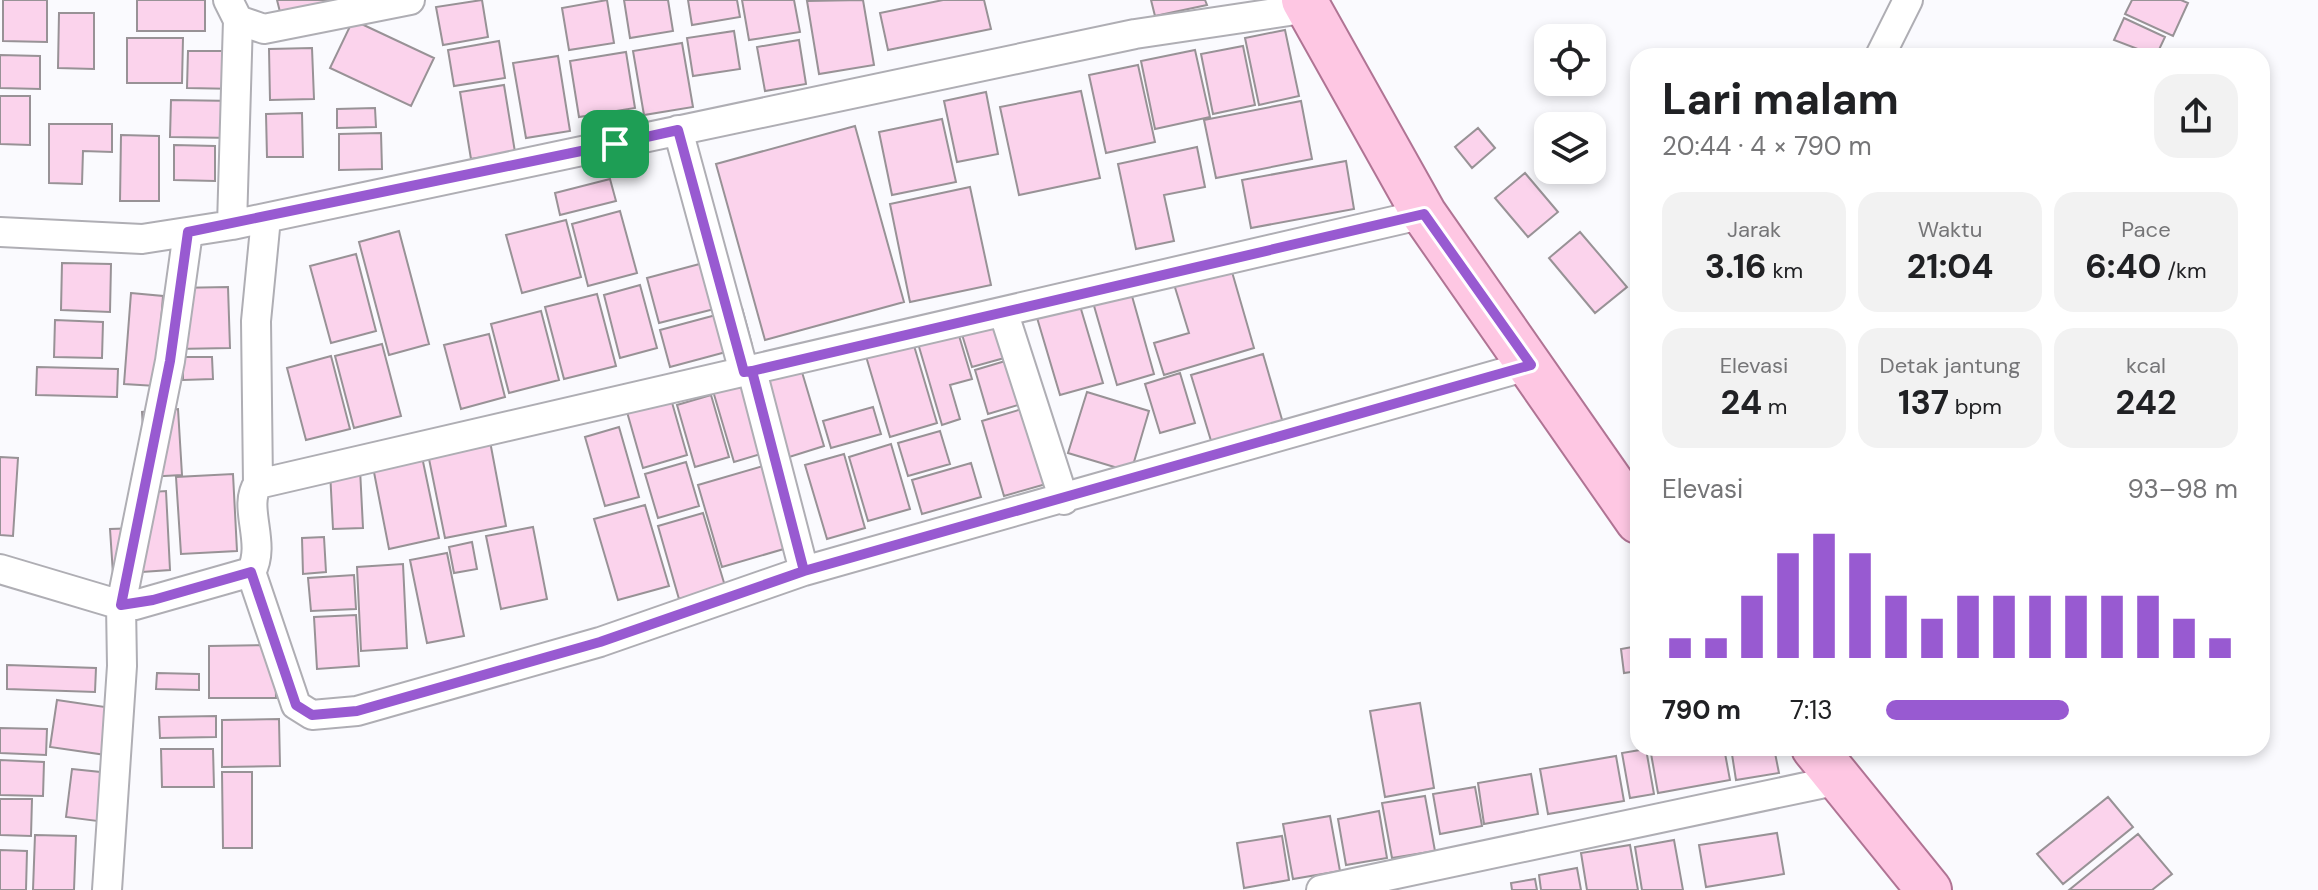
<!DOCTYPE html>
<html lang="id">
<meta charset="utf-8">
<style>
:root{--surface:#fff;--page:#f2f2f2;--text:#202124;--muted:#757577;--accent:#985ad1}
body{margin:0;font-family:"DM Sans",sans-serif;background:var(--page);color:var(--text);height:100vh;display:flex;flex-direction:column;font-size:30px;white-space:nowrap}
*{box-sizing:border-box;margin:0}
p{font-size:26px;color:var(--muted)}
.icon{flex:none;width:44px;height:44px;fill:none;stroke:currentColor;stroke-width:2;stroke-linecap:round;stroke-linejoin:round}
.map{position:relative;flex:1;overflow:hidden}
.panel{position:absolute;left:1630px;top:48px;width:640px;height:708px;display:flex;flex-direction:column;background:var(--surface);border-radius:24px;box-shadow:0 4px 12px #0003}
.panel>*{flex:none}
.tools{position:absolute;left:1534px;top:24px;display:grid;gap:16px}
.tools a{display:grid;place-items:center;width:72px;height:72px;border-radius:16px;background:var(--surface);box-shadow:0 4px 12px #0003;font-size:40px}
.pin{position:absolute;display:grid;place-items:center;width:68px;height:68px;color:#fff;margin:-34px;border-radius:16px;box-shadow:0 4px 12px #0006}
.round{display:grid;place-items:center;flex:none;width:84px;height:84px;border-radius:24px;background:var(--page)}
.summary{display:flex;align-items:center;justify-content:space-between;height:136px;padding:0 32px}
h1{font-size:44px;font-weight:700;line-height:60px}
.figures{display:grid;grid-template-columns:repeat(3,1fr);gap:12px;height:136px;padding:8px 32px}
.figures div{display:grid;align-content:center;border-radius:20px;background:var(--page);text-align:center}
.figures b{font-size:34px;font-weight:700}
.figures small{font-size:22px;font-weight:400}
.figures p{font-size:22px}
.chart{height:224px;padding:16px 32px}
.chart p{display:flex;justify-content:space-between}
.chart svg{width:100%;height:144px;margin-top:8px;stroke:var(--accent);stroke-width:6}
ul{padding:0 32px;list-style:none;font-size:26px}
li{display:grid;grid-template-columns:128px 96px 1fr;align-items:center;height:60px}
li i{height:20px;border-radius:10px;background:var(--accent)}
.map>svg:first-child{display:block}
.building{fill:#fbd3ec;stroke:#989296;stroke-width:2}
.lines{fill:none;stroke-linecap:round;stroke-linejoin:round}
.minor-casing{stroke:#afaeb4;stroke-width:32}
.primary-casing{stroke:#b07494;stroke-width:48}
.minor{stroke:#fff;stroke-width:28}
.primary{stroke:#fec7e3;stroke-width:44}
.route-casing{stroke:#fff;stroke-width:16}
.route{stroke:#985ad1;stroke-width:10}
</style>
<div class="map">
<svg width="2318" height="890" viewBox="0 0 2318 890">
<rect width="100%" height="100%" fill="#fafafe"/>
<path class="building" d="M3,0H47V42L3,41Z
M137,0H205V31H137Z
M277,0H341L282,20Z
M482,0L488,37L443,45L436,7Z
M607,0L614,43L569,50L562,8Z
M624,0H668L673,31L630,38Z
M688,0H737L740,17L692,25Z
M742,0H794L800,32L749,40Z
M863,0L874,65L819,74L807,1Z
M943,0H984L991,29L888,50L880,13Z
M1151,0H1205L1207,5L1155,16Z
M2132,0H2181L2188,3L2173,36L2125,14Z
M59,13H94V69L58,68Z
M2124,18L2165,37L2156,56L2114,40Z
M353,20L434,58L411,106L330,68Z
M1285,30L1299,96L1259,105L1245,38Z
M734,31L740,69L693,76L687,38Z
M127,38H183L182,83H127Z
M799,40L806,84L765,91L757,47Z
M499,41L505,78L454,86L448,50Z
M682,43L693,107L644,115L633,51Z
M1243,46L1255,105L1213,114L1201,54Z
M312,48L314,99L270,100L269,49Z
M1195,50L1210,117L1155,129L1141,61Z
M188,51H238V89L187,88Z
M626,52L635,108L579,117L570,61Z
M0,55L40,56V89L0,88Z
M558,56L570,131L526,138L513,63Z
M1138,65L1155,142L1106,153L1089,75Z
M504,85L515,152L471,159L460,92Z
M1081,91L1100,178L1019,195L1000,107Z
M986,92L998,154L957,162L944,101Z
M0,96H30V145L0,144Z
M171,100L235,101L234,138L170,137Z
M1301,101L1312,159L1216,178L1204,120Z
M375,108L376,127L337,128V109Z
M302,113L303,157H267L266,114Z
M942,119L956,182L892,195L879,132Z
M49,124H112V152L83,151L82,184L49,183Z
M855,126L904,302L765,340L716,164Z
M1478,128L1495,148L1472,168L1455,147Z
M381,133L382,169L339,170V134Z
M121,135L159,136V201H120Z
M174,145L215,146V181L174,180Z
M1197,147L1205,187L1164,195L1174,241L1136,249L1118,164Z
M1346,161L1354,209L1251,228L1242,180Z
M1525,173L1558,212L1528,237L1495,198Z
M610,179L616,201L560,215L555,193Z
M970,187L991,285L910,302L890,204Z
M620,211L637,273L588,286L572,224Z
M566,220L581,277L522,293L506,235Z
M399,231L429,344L389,355L359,242Z
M1580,232L1627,287L1595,313L1549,258Z
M356,254L376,331L331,343L310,266Z
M722,258L734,304L659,323L647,278Z
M62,263L111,264L110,312L61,310Z
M1230,265L1254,348L1164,375L1154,343L1189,333L1173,281Z
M640,285L657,348L620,358L604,295Z
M228,287L230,348L176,349L174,288Z
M1130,289L1154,374L1117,385L1092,299Z
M131,293L163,296L156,386L124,384Z
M597,294L616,366L564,379L545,307Z
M1078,299L1103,383L1060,395L1035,311Z
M742,308L752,345L670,367L660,330Z
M541,311L559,380L509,393L491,324Z
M1004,315L1015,355L972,367L960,328Z
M55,320L103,322L102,358L54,357Z
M957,329L972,379L950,385L960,419L942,425L917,340Z
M489,334L505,397L461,409L444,345Z
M912,339L937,423L890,437L865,353Z
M382,344L401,416L354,428L335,356Z
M1263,354L1283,423L1212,444L1191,375Z
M331,356L350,429L306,440L287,368Z
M183,357H212L213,379L183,380Z
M1012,359L1025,403L988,414L975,370Z
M799,362L824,446L786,458L761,373Z
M37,367L118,369L117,397L36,395Z
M1180,373L1195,423L1160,433L1145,384Z
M750,380L771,451L734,462L713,391Z
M1087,392L1149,411L1131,472L1068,453Z
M711,395L729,457L695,467L677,405Z
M671,399L687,455L643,468L627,412Z
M1032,406L1053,482L1004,496L982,421Z
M873,407L881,434L831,448L823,421Z
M178,409L182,475L146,477L142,412Z
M619,427L639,497L605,506L585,437Z
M940,431L950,464L908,476L898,443Z
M489,436L506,526L445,538L427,449Z
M891,444L910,509L868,521L849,457Z
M421,452L439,538L389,549L372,462Z
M844,454L865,528L827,539L805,465Z
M0,457L18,458L13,536L0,535Z
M686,462L699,506L658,518L645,474Z
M971,463L981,497L922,514L912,480Z
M770,464L794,546L722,567L698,485Z
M360,469L363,528L333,529L330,471Z
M233,474L237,551L181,554L176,477Z
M166,491L170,570L113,574L110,529L140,528L137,493Z
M645,505L669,586L618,600L594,519Z
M703,513L725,586L679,599L658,526Z
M533,527L547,599L501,609L486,536Z
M324,537L326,572L303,574L302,538Z
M472,542L477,569L454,573L449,547Z
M447,553L464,636L427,643L410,560Z
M403,564L407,648L361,651L357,567Z
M354,575L356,609L311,611L308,578Z
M356,615L359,666L317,669L314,617Z
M275,645L276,698H209V646Z
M1638,646V671L1624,673L1621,649Z
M7,665L96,668L95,692L7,689Z
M157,673L199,674V690L156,689Z
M57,700L112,708L106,755L50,747Z
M1420,703L1434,788L1385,797L1370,711Z
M216,716V737L160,738L159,717Z
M279,719L280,766L222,767V720Z
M0,728L47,729L46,755L0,753Z
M1650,748H1724L1730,780L1658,793Z
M1731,748H1774L1779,773L1736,780Z
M161,749H213L214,787H162Z
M1646,749L1654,794L1630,798L1622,753Z
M1616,756L1624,801L1548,814L1540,769Z
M0,760L44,762L43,796L0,795Z
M72,769L110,773L105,822L66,817Z
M222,772H252V848H223Z
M1531,774L1538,814L1484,824L1478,783Z
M1475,787L1482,826L1440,834L1433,794Z
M1425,796L1435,851L1392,858L1382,803Z
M2108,797L2133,827L2063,884L2037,854Z
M0,799H32L31,836L0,835Z
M1379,811L1387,858L1346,865L1338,819Z
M1330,816L1340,871L1293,879L1283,824Z
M1777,833L1784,874L1706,887L1699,845Z
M2138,834L2172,874L2152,890H2069Z
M35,835L76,836L74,890H33Z
M1282,836L1289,880L1244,888L1237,843Z
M1674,840L1683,890H1642L1635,847Z
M1630,845L1638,890H1587L1581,853Z
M0,850L27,851L26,890H0Z
M1577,868L1581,890H1541L1539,875Z
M1535,879L1537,890H1512L1511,883Z"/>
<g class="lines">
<defs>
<path id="minor" d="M228,0L238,20L264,29L410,0
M1880,56L1908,0
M678,130L744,372
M232,225L238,20
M0,232L142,239L232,225L1135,34L1309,8
M1004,314L1064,500
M752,371L804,571
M258,484L256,321L266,218
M0,569L121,605L170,361L188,232
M251,572L296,705L312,715L357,711L600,642L804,571L1531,365
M107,890L122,666L121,605H135L251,572C267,543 242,507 258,484L1424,214
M1321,890L1839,780"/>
<path id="primary" d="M1304,0L1424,214L1638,521
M1814,748L1929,890"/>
</defs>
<use href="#minor" class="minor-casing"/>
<use href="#primary" class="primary-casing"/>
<use href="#minor" class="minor"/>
<use href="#primary" class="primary"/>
</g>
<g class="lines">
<defs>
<path id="route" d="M615,144L188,232L170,361L121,605L153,600L251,572L296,705L312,715L357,711L600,642L804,571L752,371L1424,214L1531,365L804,571L752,371L744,372L678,130L615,144"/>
</defs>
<use href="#route" class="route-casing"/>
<use href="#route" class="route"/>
</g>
</svg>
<div class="tools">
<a><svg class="icon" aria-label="locate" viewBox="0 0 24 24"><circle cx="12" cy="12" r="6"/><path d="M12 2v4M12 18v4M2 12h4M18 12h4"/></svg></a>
<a><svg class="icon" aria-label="layers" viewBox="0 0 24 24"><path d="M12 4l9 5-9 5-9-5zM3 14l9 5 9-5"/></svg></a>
</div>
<div class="pin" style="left:615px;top:144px;background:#1e9e55"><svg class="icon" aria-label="arrive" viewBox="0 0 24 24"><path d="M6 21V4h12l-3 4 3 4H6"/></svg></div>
<section class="panel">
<div class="summary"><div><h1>Lari malam</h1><p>20:44 · 4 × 790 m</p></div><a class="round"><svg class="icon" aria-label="share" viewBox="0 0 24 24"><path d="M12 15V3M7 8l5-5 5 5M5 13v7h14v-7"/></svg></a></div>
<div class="figures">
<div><p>Jarak</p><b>3.16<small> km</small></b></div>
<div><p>Waktu</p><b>21:04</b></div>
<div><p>Pace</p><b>6:40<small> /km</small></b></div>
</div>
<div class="figures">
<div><p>Elevasi</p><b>24<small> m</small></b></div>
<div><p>Detak jantung</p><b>137<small> bpm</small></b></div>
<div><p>kcal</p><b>242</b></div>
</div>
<div class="chart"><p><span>Elevasi</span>93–98 m</p>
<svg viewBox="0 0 160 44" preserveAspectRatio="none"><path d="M5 44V38M15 44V38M25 44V25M35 44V12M45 44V6M55 44V12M65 44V25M75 44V32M85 44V25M95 44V25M105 44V25M115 44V25M125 44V25M135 44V25M145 44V32M155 44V38"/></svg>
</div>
<ul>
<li><b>790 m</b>7:13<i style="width:52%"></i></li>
</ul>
</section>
</div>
